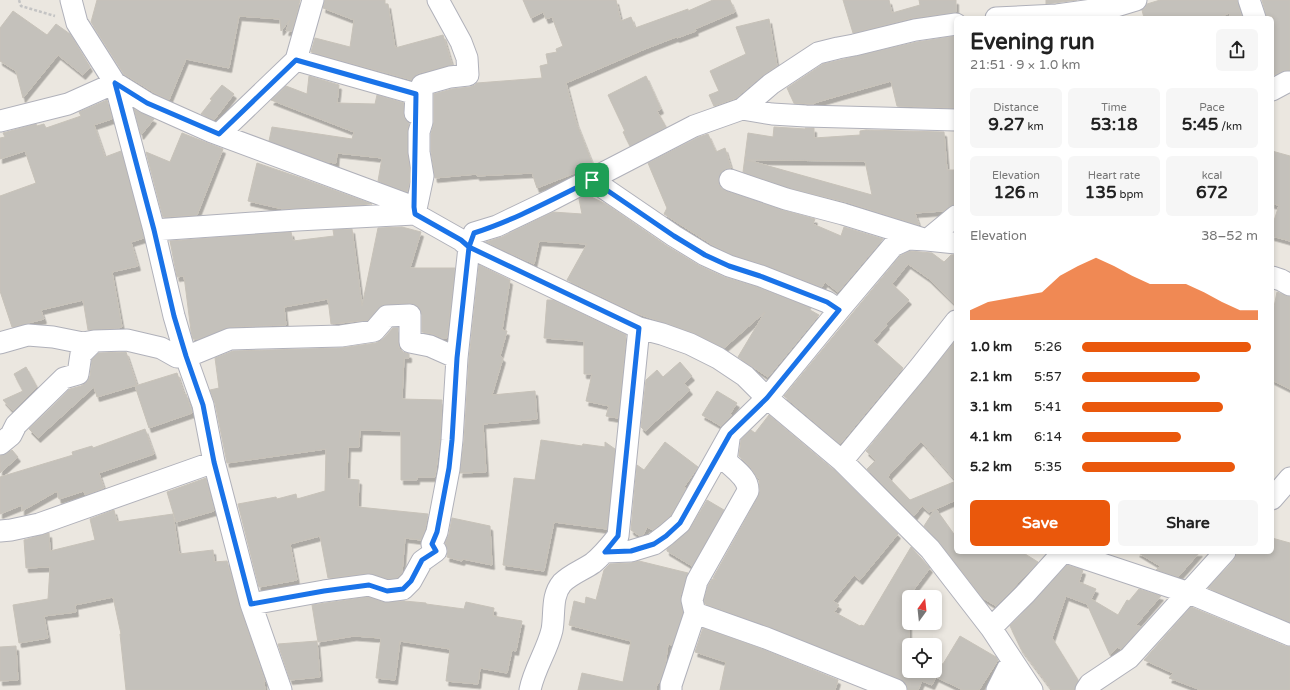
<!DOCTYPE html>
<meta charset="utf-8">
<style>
:root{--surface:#fff;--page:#f6f6f6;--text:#222;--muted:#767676;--accent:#ea580c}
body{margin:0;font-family:"Varela Round",sans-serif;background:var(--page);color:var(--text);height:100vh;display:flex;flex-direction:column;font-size:15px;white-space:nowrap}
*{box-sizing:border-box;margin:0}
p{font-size:13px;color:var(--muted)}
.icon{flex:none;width:22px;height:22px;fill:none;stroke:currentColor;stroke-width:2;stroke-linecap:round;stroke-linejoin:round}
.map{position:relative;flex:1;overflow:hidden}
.panel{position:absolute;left:954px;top:16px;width:320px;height:538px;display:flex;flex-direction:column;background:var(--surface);border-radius:6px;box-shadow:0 2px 6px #0003}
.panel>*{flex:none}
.needle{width:26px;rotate:15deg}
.buttons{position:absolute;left:902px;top:590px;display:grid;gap:8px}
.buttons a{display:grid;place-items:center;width:40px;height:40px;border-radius:6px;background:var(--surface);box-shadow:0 2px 6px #0003;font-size:20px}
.pin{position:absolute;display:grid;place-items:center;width:34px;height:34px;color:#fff;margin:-17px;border-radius:8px;box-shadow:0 2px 6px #0006}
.round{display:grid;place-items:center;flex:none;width:42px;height:42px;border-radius:6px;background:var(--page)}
.overview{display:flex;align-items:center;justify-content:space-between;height:68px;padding:0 16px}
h1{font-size:22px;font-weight:800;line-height:30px}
.stats{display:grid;grid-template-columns:repeat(3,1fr);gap:6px;height:68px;padding:4px 16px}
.stats div{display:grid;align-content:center;border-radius:6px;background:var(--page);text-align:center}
.stats b{font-size:17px;font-weight:800}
.stats small{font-size:11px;font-weight:400}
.stats p{font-size:11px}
.chart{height:112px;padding:8px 16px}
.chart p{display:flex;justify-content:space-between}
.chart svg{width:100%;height:72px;margin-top:4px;fill:var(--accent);opacity:.7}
.primary-button{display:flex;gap:8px;margin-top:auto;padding:8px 16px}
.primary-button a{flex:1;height:46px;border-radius:6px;background:var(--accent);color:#fff;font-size:16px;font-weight:800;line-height:46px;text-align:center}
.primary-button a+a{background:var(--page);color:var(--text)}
ul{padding:0 16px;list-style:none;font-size:13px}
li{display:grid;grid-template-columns:64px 48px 1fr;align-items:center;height:30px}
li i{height:10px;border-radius:5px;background:var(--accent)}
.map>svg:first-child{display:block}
.building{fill:#c4c1bb;stroke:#c7c2b9;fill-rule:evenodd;filter:url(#shadow)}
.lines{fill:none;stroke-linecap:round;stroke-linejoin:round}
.minor-casing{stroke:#b0b1ba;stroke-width:23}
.path{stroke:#c4c4c4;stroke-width:2.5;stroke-dasharray:3 2;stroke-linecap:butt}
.minor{stroke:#fff;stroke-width:21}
.route-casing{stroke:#fff;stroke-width:8}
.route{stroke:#1a73e8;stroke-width:5}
</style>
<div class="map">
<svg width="1290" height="690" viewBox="0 0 1290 690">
<defs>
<filter id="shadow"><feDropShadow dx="2.5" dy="4.5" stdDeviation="0" flood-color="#0004"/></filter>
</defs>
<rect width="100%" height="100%" fill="#ebe7e0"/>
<path class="building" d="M97,0H300L292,31H286L290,20L281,31L280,19L239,16L229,68L186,59L169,100L153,92L124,74L91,22Z
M325,0H385V4H388L395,48L443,35L452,65L419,73L413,77L412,80L311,52L315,38L350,47L354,20L323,8Z
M523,0H616L621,21L631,17L635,28L688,9V11L713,0H730L735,12L695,29L696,31L677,38L676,37L645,49L566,83L576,122L593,165L580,171L537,188L532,173L477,176V174L435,178L431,151V134L434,122V94L452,89L470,87L475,85L477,83L542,78L540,66L548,64L546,54L557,52L556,49L563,46L552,17L546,19L543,12L531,18Z
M843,0H889L892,13L920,5L919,0H956V12L912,18L853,33Z
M1046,0H1077L1046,4Z
M1160,0H1237L1242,18H1231L1229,13L1218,18H1144L1142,10L1145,8L1147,4Z
M1262,0H1290V70L1282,71L1274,75L1272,67V16L1267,18Z
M13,11L47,35L56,24L70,34L90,67L83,75L58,55L23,98L16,71L0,61V28Z
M769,19L777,66L763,75L736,98L714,106L709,95L719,91L710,71L746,54L736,27Z
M956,36V108L897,106L891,81L838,96L814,103V104L794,103L787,88L823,64L917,42Z
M309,76L339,85L337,103L375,104L377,95L404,103L403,112L404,118L409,123L407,132V152L411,176L407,192L378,181L382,158L337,153L336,163L327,162L269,141L272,127L352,139L354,132L271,100L286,86L307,94Z
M646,76L661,109L657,111L666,127L630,146L623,132L625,131L608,95Z
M222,85L234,94L214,120L201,114L212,100L210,99Z
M107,100L112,119L94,125L105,157L121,151L144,238L131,242L138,266L112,272L122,327L118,328L88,330L83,300L41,310L44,319L12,327L0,291V196L36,183L25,151L0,159V138L5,137L3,133L36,124L37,126L44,124L46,128L81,116L79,112Z
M134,109L154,119L141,135Z
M774,127L806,129L805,128H814V138L860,135V131L866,130L944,132L947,170H956V204L949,207L943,211L915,213L919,225L846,202L789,188L743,172L748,133L773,137ZM747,160L865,161L872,195Z
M182,133L223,149L197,215L163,217L146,152L170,162Z
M708,134L716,152L725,148L731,168H727L722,171L719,177L718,183L721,188L726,191L782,210L815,219L813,224L841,236L844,227L883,239L838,292L825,282L822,287L765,265L733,255L711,244L664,214L667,208L648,163L699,137Z
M1272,151L1290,156V241L1272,236V227L1279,205L1272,204Z
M257,163L301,178L372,204L283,209L248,201Z
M587,195L606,204L667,246L700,266L724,277L757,287L811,308L810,310L819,315L768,377L738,357L765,312L724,348L694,333L636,313L567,280L587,244L539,241L534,264L486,242L502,237L553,212L582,214L579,199Z
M402,227L421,232L410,268H455L447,338H442L433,334L422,332V315L420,309L416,305L410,303L382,305L368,320L331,324L328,299L284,307L286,325L229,327L199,339H193L191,331L184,276L177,277L170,241L291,232L293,241L334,236L333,230L352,229L362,306L378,228Z
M910,251L932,253L944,262L951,255H956V305L928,278L908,264L892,284L909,300L886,324L887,325L873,341L903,368L840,444L784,396L900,256Z
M479,265L510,280L502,330L507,331L500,356L503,358L492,395L535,391L537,419L483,424L486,472L460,473L464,441L469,359Z
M1277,292L1290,297V389L1272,380V317Z
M547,300H553L626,335L618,418L606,416L609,406L586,401L592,374H584V341L544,338Z
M393,328H398V342L399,348L403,352L409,354V358H404L402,399L442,400L440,439L435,477H417V480H401V431L360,430L359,447H348L347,479L359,480L358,507L428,514L425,529L421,540L405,538L402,573L397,578L388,579L368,573L328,578L320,536L290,544L297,580L259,587L238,504L276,497L277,499L296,494L297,499L325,491L326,449L227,463L215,403L210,390L219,388L215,358L233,351L341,348L376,343L383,339Z
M956,340V500L936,509L956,537V552H1022L1038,562L996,606L983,598L939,542L924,526L935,509L929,512L922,506L914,516L867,469L876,460L866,451ZM921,441L956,481L910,500L888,477L890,475H889Z
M126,352L137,385L97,397L94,387L38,438L29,429L70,389L81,386L87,382L90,376L92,360L99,353Z
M680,362L692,376L684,383L690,390L645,431L641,427L646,380L657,370L663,377Z
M26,367L37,387L13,411L3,400L23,391L14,374Z
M177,373L184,394H186L192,413L149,428L135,386Z
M717,391L737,403L730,414L732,415L721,426L702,415Z
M769,415L834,470L898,534L860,580L854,575L833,601L839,605L834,612L860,626L861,625L864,626L911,547L930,568L909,596V644L907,648L909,649V671H935V661L943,664L960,636L996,657L998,660L979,690H963L936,677L932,685L922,681L918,690H908L906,683L900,679L770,627L705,604L704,600L708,586L712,579L717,580L713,578L758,497L760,491L759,481L760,479L757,477L750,466L739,456L741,440L751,430L755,433Z
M145,429L154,454L99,473L104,488L85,495L84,491L59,499L57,491L22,511V505L0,514V477L73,455L72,452L92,446L93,448Z
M541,440L582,446L583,444L605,447V442L615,449L607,529L554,522L544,571L503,565L514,478L535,480Z
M665,442L698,467L684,487L686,488L671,515L653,530L647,527L643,535L640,536L631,530L637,465L644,470Z
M12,450L18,457L0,473V456L7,453Z
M206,478L214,511L176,522L167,492Z
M707,500L724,510L692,566L667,551V549L690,529Z
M114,510L117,522L173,514L179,554L213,550L214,562L227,561L240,608L265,682H264L265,690H126L120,634H121L113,597L75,605L76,612L44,616L48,638L19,643L13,605L48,599L50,567L26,568L24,540L49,533L50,551L95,540L90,519Z
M452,518L490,526L492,565L463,559L462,561L447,557L448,550L445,543L449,534Z
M1272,538L1290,543V622L1208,588L1234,560L1237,552H1272Z
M1137,552H1200L1178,577L1156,570L1160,566Z
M639,561L688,573L680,597L683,612L672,645L668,644L665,666L659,683H657L656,690H578L582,673L623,682L631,641L569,625L574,601L585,604L586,597L596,600L604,570L610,564L631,563Z
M1067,565L1083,570L1079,582L1096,589L1091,599L1118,615L1127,600L1129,601L1139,589L1161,596L1136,625L1141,627L1121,649L1117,647L1110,655L1087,604L1066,596L1052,638L1078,680L1074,690H1052L1021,649L1010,626L1034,601Z
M368,597L384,602L404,601L426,603V604L464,609L466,602L494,608L493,616L522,621L516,651L512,650L507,673L480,668L478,684L446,681L450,649L400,641L395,680L376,678L381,638L354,636L318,642L312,605Z
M1191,607L1285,646L1290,647V690H1201L1169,678L1173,673L1144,660Z
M703,628L762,649L838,680L835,690H720L726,662L695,652Z
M317,641L320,677L290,680L278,644Z
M16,646L18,680L0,681V647Z"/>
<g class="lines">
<defs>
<path id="minor" d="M71,0L77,23L115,83L154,230L174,316L186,357L203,405L214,462L251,604L281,690
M1249,0L1255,18
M996,18L1057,15L1113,7L1136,0
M296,60L416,94L415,113
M1272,90L1287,82H1290
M742,109L772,114L806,116L956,120
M0,121L68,104L115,83L147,103L212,132L414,207L415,214L461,240L469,247L639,328L662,334L690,344L718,358L745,376L767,398L842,461L930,549L991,628L1032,690
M219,134L296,60L313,0
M592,180L674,236L705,255L729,266L761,276L827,302L839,310
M730,180L786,199L843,214L927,240L956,243
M154,230L297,220L415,214L423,176L419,152V132L422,122V85L450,77L468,75L467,58L461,42L438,0
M1272,277L1281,280L1290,285
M0,343L28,335L53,337L83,343L94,341L127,340L161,348L177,357H186L230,339L341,336L374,331L387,316L410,315V342L430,346L457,358
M0,444L11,435L16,425L64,378L78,374L81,354L94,341
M842,461L919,368L956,321
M1272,499L1290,478
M0,531L11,530L39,524L214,462
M605,552L631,551L654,544L666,535L680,523L730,434L767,398L839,310L893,246L908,239L927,240L956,216
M1066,552L1189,593L1290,635
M251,604L324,591L369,585L387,591L403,589L411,581L422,561L436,551L432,544L437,532L449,469L452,440L457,358L469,247L474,233L497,226L549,201L694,126L742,109L771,84L818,53L838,48L854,45L915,30L956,24
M695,613L766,638L896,690
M991,628L1026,593L1063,552
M530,690C534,669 547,651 552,630C555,614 551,596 562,583C571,574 583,570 593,563C603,555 610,546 618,536L639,328
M671,690V685L695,613L692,600L697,581L748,491C749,478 734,469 726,461L729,439
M997,690L1008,668L1019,686
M1086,690L1090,684L1129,658L1225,552"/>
</defs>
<use href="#minor" class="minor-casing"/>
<path class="path" d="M19,0L21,6L55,16"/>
<use href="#minor" class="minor"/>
</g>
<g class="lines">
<defs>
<path id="route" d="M592,180C553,199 515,220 474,233L469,247L461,240L415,214L414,207L416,94L296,60L219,134L147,103L115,83L154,230L174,316L186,356L203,405L214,462L251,604L324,591L369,585L387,591L403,589L411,581L422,560L436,551L432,544L437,532L449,468L452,440L457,358L469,247L639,328L618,536L605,552L631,551L654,544L666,536L680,523L730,434L767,398L839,310L827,302L760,276L729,266L705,255L674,236L592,180"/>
</defs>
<use href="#route" class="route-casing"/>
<use href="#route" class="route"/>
</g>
</svg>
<div class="buttons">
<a><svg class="needle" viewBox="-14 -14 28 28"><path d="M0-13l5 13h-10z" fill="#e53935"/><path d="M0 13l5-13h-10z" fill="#767676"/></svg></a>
<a><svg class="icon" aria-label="locate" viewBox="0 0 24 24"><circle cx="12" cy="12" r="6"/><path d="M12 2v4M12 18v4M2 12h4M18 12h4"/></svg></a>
</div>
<div class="pin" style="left:592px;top:180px;background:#1e9e55"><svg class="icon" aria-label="arrive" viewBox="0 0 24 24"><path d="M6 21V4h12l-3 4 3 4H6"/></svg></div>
<section class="panel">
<div class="overview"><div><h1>Evening run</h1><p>21:51 · 9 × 1.0 km</p></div><a class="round"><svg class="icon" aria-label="share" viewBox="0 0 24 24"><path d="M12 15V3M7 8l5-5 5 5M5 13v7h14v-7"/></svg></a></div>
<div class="stats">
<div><p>Distance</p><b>9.27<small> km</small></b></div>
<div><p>Time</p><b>53:18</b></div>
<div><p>Pace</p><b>5:45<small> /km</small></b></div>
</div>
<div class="stats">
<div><p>Elevation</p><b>126<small> m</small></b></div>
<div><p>Heart rate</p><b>135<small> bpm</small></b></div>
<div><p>kcal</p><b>672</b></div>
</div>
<div class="chart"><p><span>Elevation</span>38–52 m</p>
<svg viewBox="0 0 160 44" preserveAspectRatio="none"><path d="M0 44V38L10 33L20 31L30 29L40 27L50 17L60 11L70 6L80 11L90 17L100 22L110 22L120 22L130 27L140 33L150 38L160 38V44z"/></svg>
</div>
<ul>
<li><b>1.0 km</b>5:26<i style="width:96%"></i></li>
<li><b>2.1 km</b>5:57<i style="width:67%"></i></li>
<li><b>3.1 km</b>5:41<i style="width:80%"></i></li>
<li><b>4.1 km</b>6:14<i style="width:56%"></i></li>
<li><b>5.2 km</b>5:35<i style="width:87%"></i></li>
</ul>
<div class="primary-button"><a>Save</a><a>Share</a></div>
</section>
</div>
